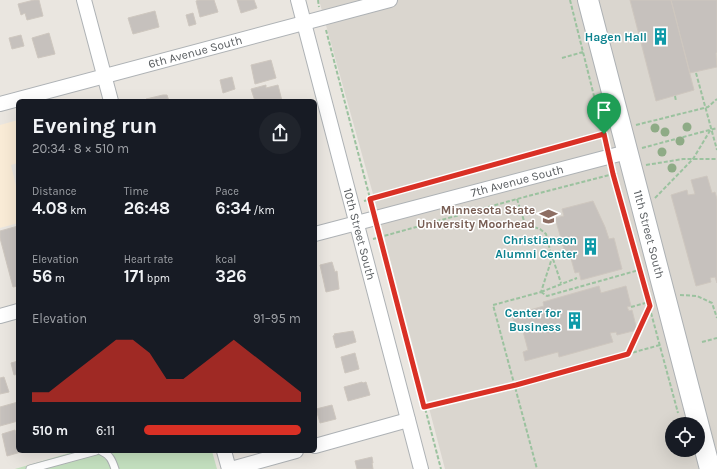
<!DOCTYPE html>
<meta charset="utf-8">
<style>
:root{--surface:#171b24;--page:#20242c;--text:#f1f3f6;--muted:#9ea1a6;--accent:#d93025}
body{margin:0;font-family:Karla,sans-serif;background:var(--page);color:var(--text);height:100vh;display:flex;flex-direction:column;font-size:15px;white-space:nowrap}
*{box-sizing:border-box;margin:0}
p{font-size:13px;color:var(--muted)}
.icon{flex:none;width:22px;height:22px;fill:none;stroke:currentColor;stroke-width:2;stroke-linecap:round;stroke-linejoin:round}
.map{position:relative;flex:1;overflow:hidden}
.panel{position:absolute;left:16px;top:99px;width:301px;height:354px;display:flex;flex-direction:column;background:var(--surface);border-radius:6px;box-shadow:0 4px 16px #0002}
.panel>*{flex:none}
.tools{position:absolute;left:665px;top:417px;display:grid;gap:8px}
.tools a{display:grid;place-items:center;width:40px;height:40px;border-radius:50%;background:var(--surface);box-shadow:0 4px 16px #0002;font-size:20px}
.pin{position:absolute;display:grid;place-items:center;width:34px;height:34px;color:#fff;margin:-41px -17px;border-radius:50% 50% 50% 0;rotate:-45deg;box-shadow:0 0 4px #0007}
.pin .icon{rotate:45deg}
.round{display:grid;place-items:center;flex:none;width:42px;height:42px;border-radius:21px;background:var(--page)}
.overview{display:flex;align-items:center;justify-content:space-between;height:68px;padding:0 16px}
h1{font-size:22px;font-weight:700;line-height:30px}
.figures{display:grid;grid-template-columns:repeat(3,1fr);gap:6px;height:68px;padding:4px 16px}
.figures div{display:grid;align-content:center}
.figures b{font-size:17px;font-weight:700}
.figures small{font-size:11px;font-weight:400}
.figures p{font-size:11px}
.chart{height:112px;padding:8px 16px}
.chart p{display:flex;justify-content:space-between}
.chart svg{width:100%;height:72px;margin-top:4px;fill:var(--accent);opacity:.7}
ul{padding:0 16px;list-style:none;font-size:13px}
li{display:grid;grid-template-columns:64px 48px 1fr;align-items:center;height:30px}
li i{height:10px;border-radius:5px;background:var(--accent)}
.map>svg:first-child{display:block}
.commercial{fill:#f9ebd6}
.education{fill:#dad6cf;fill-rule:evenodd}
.green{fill:#c4e0bf}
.building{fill:#c6c1bd;stroke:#cec7bf}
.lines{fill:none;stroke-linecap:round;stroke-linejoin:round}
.lane-casing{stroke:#aeb2b5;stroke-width:9}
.street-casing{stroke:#aeb2b5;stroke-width:16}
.secondary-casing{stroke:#adb1b4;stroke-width:22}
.path{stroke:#9bc29f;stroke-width:2;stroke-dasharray:4 2;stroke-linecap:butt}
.lane{stroke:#fff;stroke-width:7}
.street{stroke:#fff;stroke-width:14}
.secondary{stroke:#fff;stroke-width:20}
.tree{fill:#8eab86}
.route-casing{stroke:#fff;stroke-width:8}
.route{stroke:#d93025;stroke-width:5}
.labels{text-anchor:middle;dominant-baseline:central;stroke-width:3;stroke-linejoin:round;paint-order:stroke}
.culture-label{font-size:12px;font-weight:bold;fill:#0d838f;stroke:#fff;text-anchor:end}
.street-label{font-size:12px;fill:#595d60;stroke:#fff}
.education-label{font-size:12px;font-weight:bold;fill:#785e54;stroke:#fff;text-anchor:end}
</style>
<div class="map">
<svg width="717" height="469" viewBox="0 0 717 469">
<rect width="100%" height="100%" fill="#eae6e0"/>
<path class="commercial" d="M18,120V163L11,165L18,194V223L0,228V125Z"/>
<path class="education" d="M319,0H717V469H445L373,194ZM672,424H698V450H672Z"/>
<path class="green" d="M76,451H212L217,469H15Z"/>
<path class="building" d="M34,0H39L43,16L27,20L25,13L21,15L18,4Z
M199,0H214L218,12L200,17L196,1Z
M237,0H254L257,8L241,13Z
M630,0H671L694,90L656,101Z
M671,0H717V52L716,53L717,67L690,73Z
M155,11L159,27L133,34L128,18Z
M193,13L196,24L189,26L186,15Z
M49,33L55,54L38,58L32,38Z
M21,35L24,46L12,49L9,38Z
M271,60L276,78L255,84L251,65Z
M232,77L235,89L223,93L220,80Z
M266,85V88L278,85L282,101H255L251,89Z
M163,95H167L169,101H146V99Z
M707,176L712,193L715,192L717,199V283L715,277L710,278L711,282L696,286L671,195L687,190L688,195L695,194L691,180Z
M593,201L605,227L609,239L614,238L622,269L581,280L579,272L575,273L570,255L566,256L555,218L564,216L562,209Z
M18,226V286L13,287L0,238V231Z
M332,262L335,272L337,271L339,289L326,292L320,265Z
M599,286L601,293L626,286L631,306L627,307L629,311L632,310L637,330L617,335L616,332L610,333L613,342L559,357L558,352L525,361L523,352L528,350L521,324L515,326L512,315L544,306L543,302Z
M353,331L356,342L336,348L333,336L335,335L334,334Z
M355,353L359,369L345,373L341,357Z
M18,361V374L14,375L11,363Z
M4,377L9,392L0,394V378Z
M362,382L363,383L366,382L370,395L348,401L344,387Z
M18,402V421L0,426V407Z
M332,405L336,419L320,423L316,409Z
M15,430L18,442V451H20L21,452L7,456L2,434Z
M372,457L373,463H372L373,469H357L355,461Z"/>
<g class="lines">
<defs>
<path id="lane" d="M101,451C110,455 112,460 115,469
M30,469L96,451"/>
<g id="street">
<path d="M84,0L111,101"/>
<path id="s1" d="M298,0L421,469"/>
<path id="s2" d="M0,104L390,0"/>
<path id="s3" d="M315,234L627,152"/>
<path d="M0,316L18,311"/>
<path d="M315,446L408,420"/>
<path d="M224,451L229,469"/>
<path d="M231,469L296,451"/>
</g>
<g id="secondary">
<path id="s4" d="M588,0C628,157 670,312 710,469"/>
</g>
</defs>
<use href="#lane" class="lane-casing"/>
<use href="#street" class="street-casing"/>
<use href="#secondary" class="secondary-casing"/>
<path class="path" d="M318,0L319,7
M570,0L606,144
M326,30L372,206
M562,58L583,52
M696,73L717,150
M675,96L676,101
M636,125L708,107L717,99
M642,148L717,128
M646,165L683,159H717
M612,168L678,413
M655,198L693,159L711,129
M517,199L525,224L540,229L546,234L552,258L541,292L493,305L537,469
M364,201L604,134
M378,229L441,469
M373,239L517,199L613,174
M553,259L561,283
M541,292L547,296L639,270
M541,292L577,278
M680,295L697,296L712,303L717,318
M631,307L649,302
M702,342L717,338
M628,354L650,306
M424,407L516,385L660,345"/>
<use href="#lane" class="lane"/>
<use href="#street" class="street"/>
<use href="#secondary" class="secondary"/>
</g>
<g class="tree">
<circle cx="687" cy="127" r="4.5"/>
<circle cx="655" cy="128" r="4.5"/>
<circle cx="665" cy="132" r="4.5"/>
<circle cx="680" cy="141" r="4.5"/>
<circle cx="662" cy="152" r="4.5"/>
<circle cx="672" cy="168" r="4.5"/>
</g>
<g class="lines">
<defs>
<path id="route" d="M604,134L613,174L650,306L628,354L516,385L424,407L370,199Z"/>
</defs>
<use href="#route" class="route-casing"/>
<use href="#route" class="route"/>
</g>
<defs>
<symbol id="building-bare" viewBox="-9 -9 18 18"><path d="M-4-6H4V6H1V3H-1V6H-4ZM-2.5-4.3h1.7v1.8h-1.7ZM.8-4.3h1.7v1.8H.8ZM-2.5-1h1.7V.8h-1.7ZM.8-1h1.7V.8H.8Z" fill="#0f9aa8" stroke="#fff" stroke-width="2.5" paint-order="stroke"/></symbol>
<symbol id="university-bare" viewBox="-9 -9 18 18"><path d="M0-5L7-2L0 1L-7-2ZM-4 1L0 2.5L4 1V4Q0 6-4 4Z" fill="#8d6e63" stroke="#fff" stroke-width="2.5" paint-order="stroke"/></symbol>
</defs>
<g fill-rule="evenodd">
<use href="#building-bare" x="648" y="24" width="25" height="25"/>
<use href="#university-bare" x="536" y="204" width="25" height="25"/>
<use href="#building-bare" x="578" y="234" width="25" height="25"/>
<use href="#building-bare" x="562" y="308" width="25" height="25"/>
</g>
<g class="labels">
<g class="culture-label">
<text x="647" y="37">Hagen Hall</text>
<text x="577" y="240">Christianson<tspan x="577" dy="14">Alumni Center</tspan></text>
<text x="561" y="313">Center for<tspan x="561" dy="14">Business</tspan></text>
</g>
<g class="street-label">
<text stroke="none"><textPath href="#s2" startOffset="202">6th Avenue South</textPath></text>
<text stroke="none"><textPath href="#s3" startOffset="209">7th Avenue South</textPath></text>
<text stroke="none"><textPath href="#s4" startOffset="242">11th Street South</textPath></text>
<text stroke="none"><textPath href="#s1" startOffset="242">10th Street South</textPath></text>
</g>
<g class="education-label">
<text x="535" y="210">Minnesota State<tspan x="535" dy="14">University Moorhead</tspan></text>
</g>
</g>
</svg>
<div class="tools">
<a><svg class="icon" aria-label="locate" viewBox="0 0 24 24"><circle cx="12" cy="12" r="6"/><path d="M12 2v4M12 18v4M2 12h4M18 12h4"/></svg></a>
</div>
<div class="pin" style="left:604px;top:134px;background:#1e9e55"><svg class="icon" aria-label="arrive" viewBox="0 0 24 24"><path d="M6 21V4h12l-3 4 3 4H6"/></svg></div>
<section class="panel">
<div class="overview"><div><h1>Evening run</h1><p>20:34 · 8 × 510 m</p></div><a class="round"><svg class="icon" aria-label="share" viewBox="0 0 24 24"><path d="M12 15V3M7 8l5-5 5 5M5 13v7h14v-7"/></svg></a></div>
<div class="figures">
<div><p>Distance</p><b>4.08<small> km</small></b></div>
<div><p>Time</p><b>26:48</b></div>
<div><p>Pace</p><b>6:34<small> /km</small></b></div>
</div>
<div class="figures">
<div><p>Elevation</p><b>56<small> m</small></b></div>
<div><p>Heart rate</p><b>171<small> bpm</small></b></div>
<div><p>kcal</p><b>326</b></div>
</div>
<div class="chart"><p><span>Elevation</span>91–95 m</p>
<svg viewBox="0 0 160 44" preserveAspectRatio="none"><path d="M0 44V38L10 38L20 30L30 22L40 14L50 6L60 6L70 14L80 30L90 30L100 22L110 14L120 6L130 14L140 22L150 30L160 38V44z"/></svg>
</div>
<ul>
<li><b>510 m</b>6:11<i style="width:100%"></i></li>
</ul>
</section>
</div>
